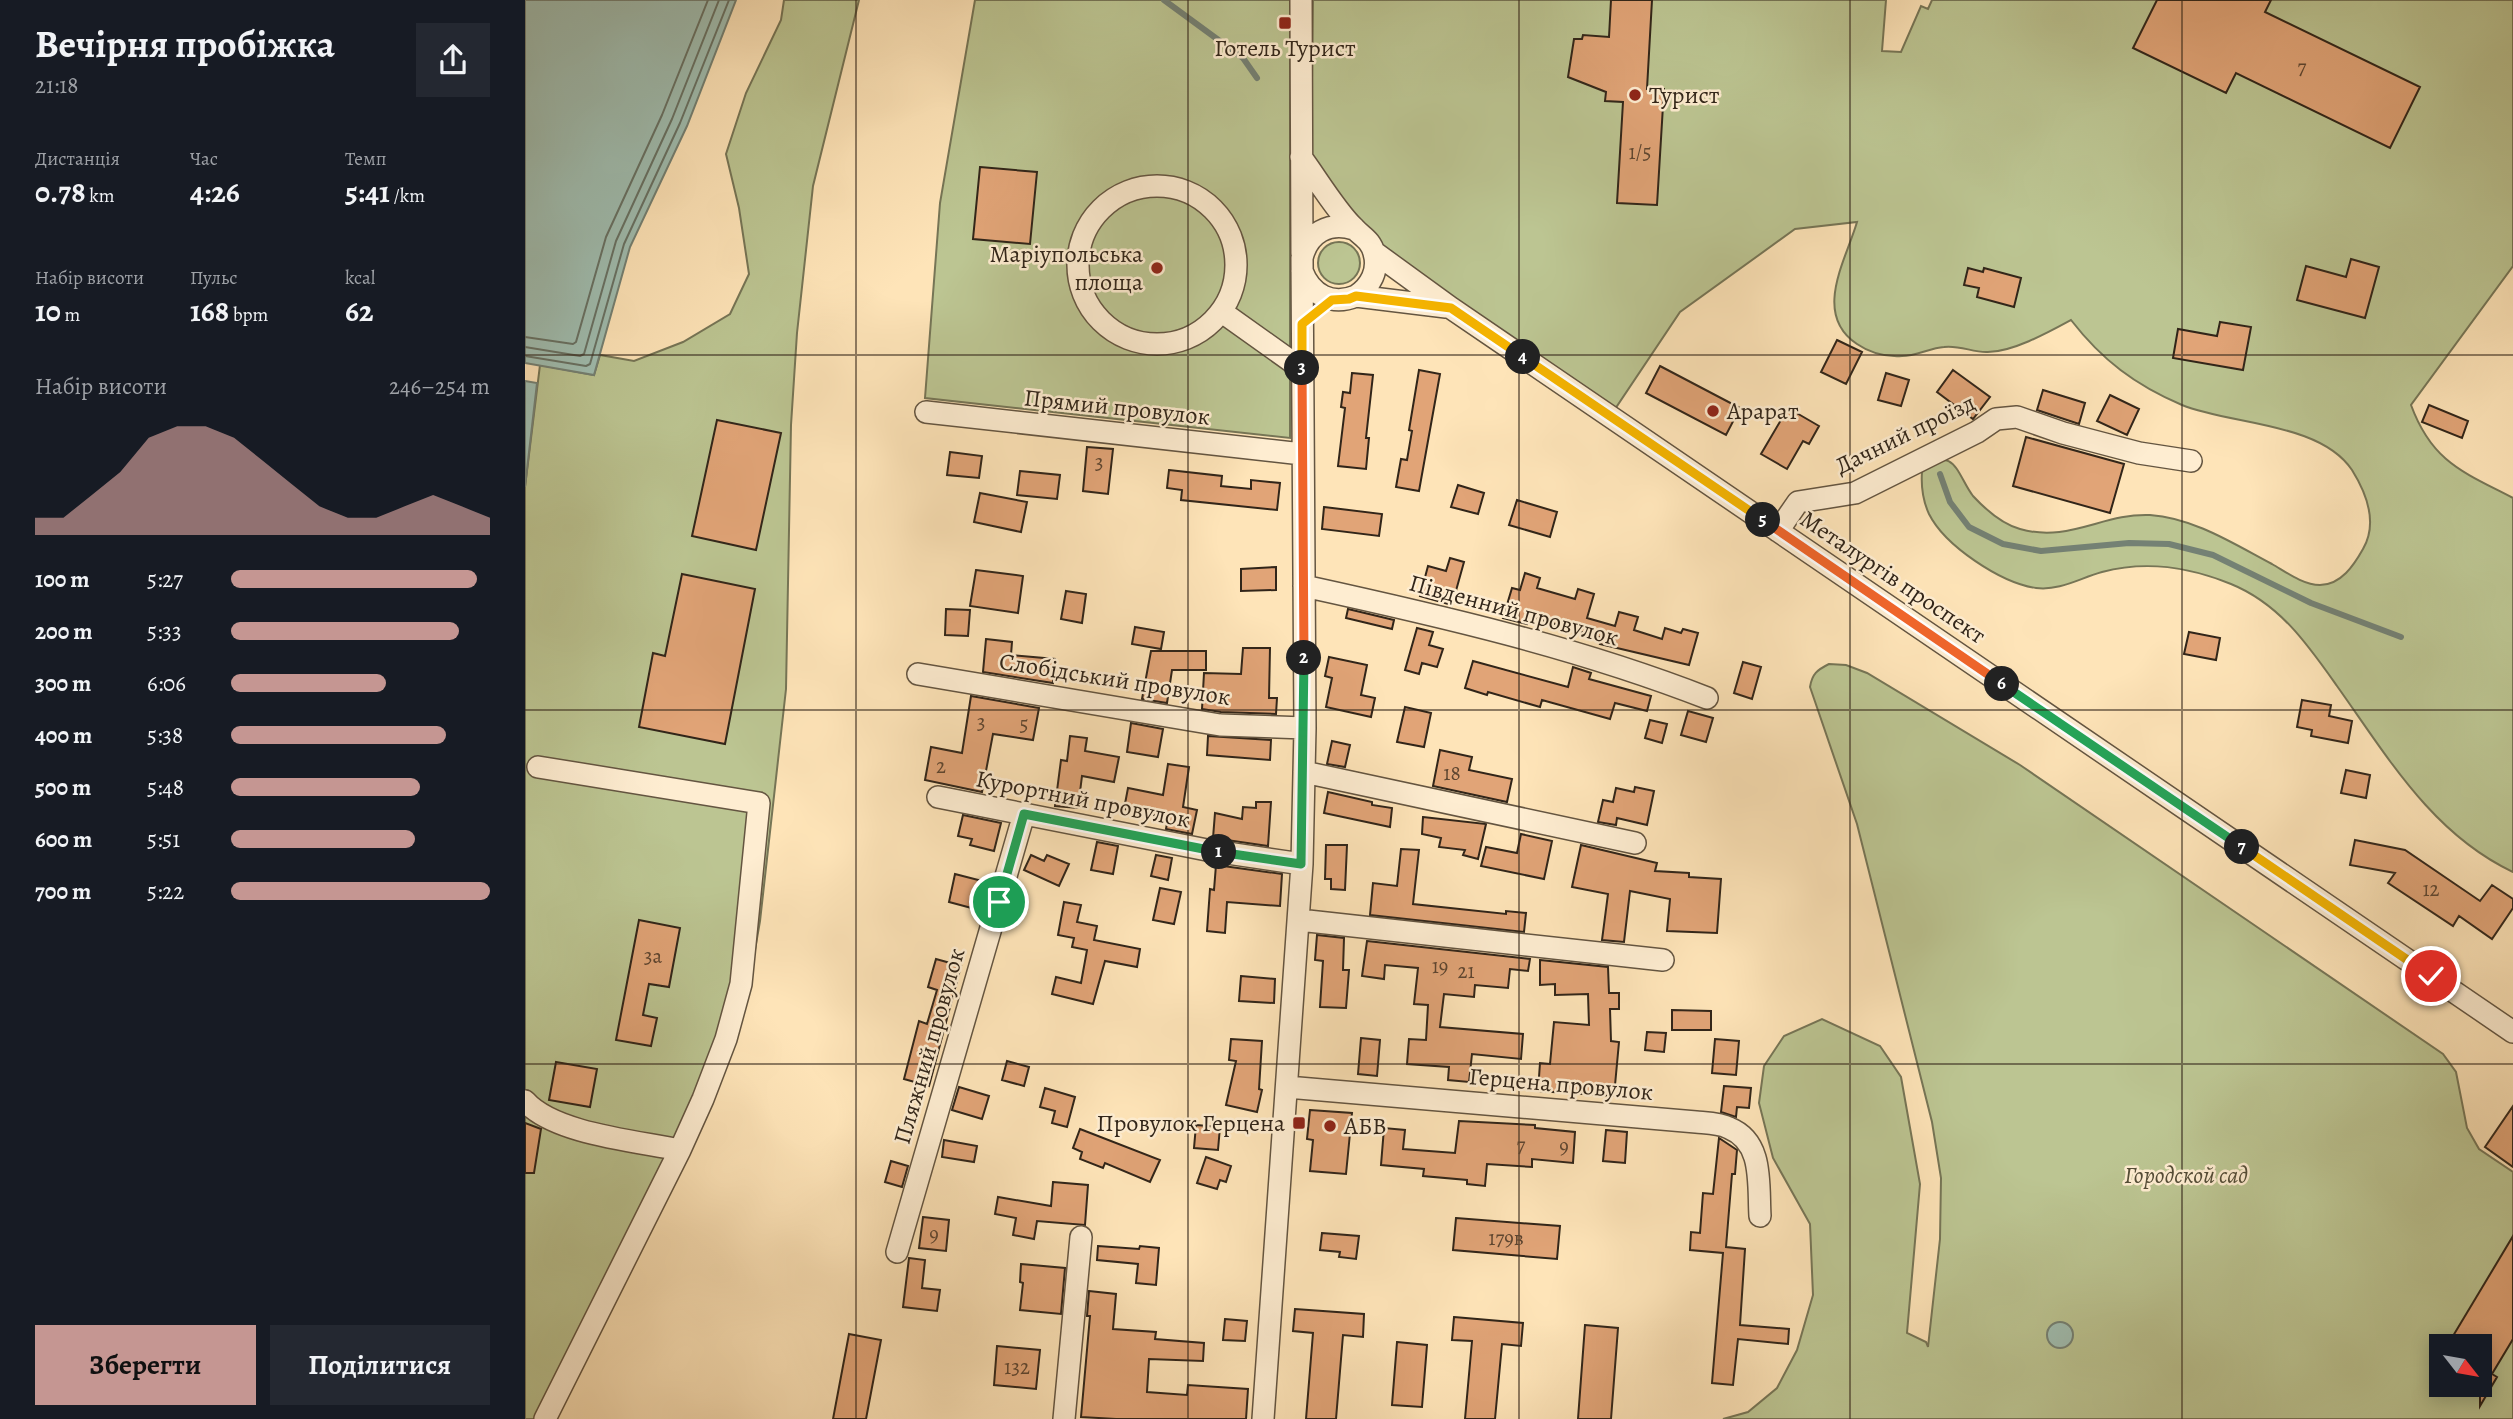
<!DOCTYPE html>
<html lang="uk">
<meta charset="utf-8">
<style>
:root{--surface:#171b24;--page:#242831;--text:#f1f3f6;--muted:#9ea1a6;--accent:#c59692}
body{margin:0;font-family:Alegreya,serif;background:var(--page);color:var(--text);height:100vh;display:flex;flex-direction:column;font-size:26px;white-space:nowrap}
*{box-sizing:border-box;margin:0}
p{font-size:23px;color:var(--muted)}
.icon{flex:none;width:38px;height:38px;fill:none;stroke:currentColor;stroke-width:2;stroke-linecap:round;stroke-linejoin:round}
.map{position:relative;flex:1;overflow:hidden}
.drawer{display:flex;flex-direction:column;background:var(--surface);width:525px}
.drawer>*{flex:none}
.needle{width:46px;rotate:121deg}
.tools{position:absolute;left:1904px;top:1334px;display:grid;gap:14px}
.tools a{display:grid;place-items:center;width:63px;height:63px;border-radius:0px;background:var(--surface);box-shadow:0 4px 18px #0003;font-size:35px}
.pin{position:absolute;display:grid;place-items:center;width:60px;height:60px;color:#fff;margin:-30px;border:4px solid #fff;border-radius:50%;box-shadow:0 2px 7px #0007}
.km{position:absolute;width:35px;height:35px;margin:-18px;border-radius:50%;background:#222;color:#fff;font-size:19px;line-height:35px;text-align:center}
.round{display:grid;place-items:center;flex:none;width:74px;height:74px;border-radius:0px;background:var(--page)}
.overview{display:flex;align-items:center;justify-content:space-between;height:119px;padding:0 35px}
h1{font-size:38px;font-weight:700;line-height:52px}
.figures{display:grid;grid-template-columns:repeat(3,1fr);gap:10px;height:119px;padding:7px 35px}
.figures div{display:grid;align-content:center}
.figures b{font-size:30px;font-weight:700}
.figures small{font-size:19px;font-weight:400}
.figures p{font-size:19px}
.chart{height:196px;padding:14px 35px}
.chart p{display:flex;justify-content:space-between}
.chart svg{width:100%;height:126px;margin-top:7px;fill:var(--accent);opacity:.7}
.button{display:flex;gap:14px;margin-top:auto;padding:14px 35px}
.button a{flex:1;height:80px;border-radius:0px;background:var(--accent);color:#111;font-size:28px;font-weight:700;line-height:80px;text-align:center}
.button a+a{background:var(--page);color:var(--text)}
ul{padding:0 35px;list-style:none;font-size:23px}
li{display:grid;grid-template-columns:112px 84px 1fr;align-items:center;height:52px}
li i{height:18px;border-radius:9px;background:var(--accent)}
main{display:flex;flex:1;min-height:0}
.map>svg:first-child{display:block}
.green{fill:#bcc592;stroke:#767556;stroke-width:2;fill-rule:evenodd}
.water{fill:#a0beb1;stroke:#748174;stroke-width:2}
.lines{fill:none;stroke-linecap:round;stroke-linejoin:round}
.shore{stroke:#687265;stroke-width:2}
.stream{stroke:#748174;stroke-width:6}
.building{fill:#e1a477;stroke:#312519;stroke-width:2}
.minor-casing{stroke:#645541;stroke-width:24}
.minor{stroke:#feedd1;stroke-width:21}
.split-1-casing{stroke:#fff;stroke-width:14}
.split-2-casing{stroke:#fff;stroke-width:14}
.split-3-casing{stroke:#fff;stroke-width:14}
.split-4-casing{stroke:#fff;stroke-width:14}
.split-5-casing{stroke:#fff;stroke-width:14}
.split-6-casing{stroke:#fff;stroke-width:14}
.split-7-casing{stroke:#fff;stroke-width:14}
.split-8-casing{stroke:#fff;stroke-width:14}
.split-1{stroke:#22a559;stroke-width:9}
.split-2{stroke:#22a559;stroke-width:9}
.split-3{stroke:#f0652b;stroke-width:9}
.split-4{stroke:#f5b400;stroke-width:9}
.split-5{stroke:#f5b400;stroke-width:9}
.split-6{stroke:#f0652b;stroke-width:9}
.split-7{stroke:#22a559;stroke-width:9}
.split-8{stroke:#f5b400;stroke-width:9}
.grid{fill:none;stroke:#312519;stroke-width:2;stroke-opacity:0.55}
.poi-dot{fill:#8f2418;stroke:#feedd1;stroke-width:2.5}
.labels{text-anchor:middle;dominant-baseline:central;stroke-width:5;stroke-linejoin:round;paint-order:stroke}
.number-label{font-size:21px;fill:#5d4530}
.poi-label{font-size:24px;fill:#312519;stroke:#feedd1;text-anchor:start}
.street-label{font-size:24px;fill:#312519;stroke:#feedd1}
.park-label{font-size:24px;font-style:italic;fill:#544d37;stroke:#feedd1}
</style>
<main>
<section class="drawer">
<div class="overview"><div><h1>Вечірня пробіжка</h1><p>21:18</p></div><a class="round"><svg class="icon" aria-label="share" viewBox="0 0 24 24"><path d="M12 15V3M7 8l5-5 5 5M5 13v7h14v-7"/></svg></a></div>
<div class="figures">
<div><p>Дистанція</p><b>0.78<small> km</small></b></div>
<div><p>Час</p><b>4:26</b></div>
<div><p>Темп</p><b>5:41<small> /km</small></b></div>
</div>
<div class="figures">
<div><p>Набір висоти</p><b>10<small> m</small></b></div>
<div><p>Пульс</p><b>168<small> bpm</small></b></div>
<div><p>kcal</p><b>62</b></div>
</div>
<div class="chart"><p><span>Набір висоти</span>246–254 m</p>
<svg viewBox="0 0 160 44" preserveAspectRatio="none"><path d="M0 44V38L10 38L20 30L30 22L40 10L50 6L60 6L70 10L80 18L90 26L100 34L110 38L120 38L130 34L140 30L150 34L160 38V44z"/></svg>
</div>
<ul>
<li><b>100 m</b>5:27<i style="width:95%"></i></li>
<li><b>200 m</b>5:33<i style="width:88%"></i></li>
<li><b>300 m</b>6:06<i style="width:60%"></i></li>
<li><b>400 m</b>5:38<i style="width:83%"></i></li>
<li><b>500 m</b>5:48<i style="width:73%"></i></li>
<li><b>600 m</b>5:51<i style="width:71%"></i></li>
<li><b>700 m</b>5:22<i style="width:100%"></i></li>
</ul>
<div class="button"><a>Зберегти</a><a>Поділитися</a></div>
</section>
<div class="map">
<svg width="1988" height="1419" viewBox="0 0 1988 1419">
<rect width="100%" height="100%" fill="#fee4b8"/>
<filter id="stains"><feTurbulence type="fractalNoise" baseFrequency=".00286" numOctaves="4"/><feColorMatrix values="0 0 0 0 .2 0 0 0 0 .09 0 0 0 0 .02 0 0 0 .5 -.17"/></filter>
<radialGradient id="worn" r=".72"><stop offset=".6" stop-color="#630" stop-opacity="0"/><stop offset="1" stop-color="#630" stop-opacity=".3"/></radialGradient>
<path class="green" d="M259,0H334L288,186L272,333L266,425L261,689L235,921L223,990L25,1419H0V487L15,365L69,375L75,355L109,361L158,342L205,314L224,274L214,208L201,154L221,93L256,20Z
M450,0H765V438L400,398L415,203Z
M788,0H1361L1357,51L1376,52L1396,6L1403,9L1407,0H1988V266L1886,405C1907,462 1938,472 1988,498V872C1907,834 1862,756 1812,686C1783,645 1755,604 1706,584C1664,567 1622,560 1577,572C1555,578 1535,591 1511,588C1476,583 1420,546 1404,514C1398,501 1396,486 1397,472C1429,441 1433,477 1448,496C1461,510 1477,524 1495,529C1544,543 1578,513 1625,515C1669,518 1709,544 1747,564C1761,572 1778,585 1795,585C1816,585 1829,565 1838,549C1853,523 1842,494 1827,470C1795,422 1706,425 1657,405C1610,385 1577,360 1546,320C1524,332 1486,353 1461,352C1447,352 1434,345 1419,347C1405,348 1391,356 1377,356C1361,357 1345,353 1332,344C1287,314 1321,260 1332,222L1270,229L1155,312L1090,409L856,247L834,222L786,156Z
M793 263a21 21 0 1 1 42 0a21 21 0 1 1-42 0Z
M1304,664L1321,665L1342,673L1495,765L1918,1054L1931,1072L1942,1128L1954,1149L1988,1172V1419H1198L1223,1412L1252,1388L1272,1350L1288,1295L1285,1224L1248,1158L1234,1103L1239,1066L1259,1036L1297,1019L1355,1046L1376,1077L1395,1184L1382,1333L1401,1342L1403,1347L1415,1239L1416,1178L1407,1122L1332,824L1285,687C1287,674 1292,670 1304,664ZM1916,1346H1955V1384H1916Z"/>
<path class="water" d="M0,0H211L162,126L105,247L69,375L0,363Z
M0,381L12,383L0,487Z
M1522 1335a13 13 0 1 1 26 0a13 13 0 1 1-26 0Z"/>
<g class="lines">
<path class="shore" d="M0,337L48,344L51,342L81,237L137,115L183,0
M0,347L55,356L59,354L91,241L147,119L194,0
M0,356L61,366L65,364L99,244L155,123L204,0"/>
<path class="stream" d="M639,0L718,58L732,78
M1415,474L1425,502L1444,527L1478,544L1516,551L1604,543L1644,544L1688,555L1786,603L1876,637"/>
</g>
<path class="building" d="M1086,0H1127L1122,89H1139L1132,205L1092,203L1098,102L1080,101L1081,92L1043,77L1049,39H1057L1058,35L1084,37Z
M1632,0H1746L1740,12L1895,87L1865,148L1711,73L1701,93L1608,48Z
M455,167L512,172L505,244L448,239Z
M1826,259L1854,267L1840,318L1772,300L1781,266L1821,277Z
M1443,268L1458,272L1459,268L1496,278L1489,307L1452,297L1454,288L1439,285Z
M1695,322L1726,327L1718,370L1648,358L1653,329L1692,336Z
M1312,340L1337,352L1321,384L1296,372Z
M1135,366L1215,408L1201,435L1121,393Z
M894,370L915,374L894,491L871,487L876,459L882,460L887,431L884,430Z
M1428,370L1465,397L1448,419L1412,392Z
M827,373L848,375L841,438H844L841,469L813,466L820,408L816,407L818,392L825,393Z
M1361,373L1384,380L1376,406L1353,400Z
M1518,390L1560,403L1554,424L1512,410Z
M1585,395L1614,409L1602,435L1572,421Z
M1904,405L1943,421L1937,438L1897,422Z
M1263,408L1294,426L1284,444L1278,441L1262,469L1236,454Z
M192,420L256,433L231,550L167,536Z
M1501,437L1599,464L1585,513L1488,486Z
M562,447L588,449L583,494L558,491Z
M425,452L457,456L454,478L422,475Z
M644,470L697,476L696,486L726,489V480L755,483L752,510L656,500L657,490L642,488Z
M495,471L535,475L532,499L492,495Z
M933,485L959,493L953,514L926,507Z
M455,493L502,502L496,532L449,522Z
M992,500L1032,512L1025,537L984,525Z
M799,507L857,514L854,536L797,529Z
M925,558L939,562L927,605L895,596L903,566L921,571Z
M751,567V590L716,591V569Z
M451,570L498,576L493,613L445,606Z
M1000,573L1015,578L1012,588L1050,599L1053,589L1069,594L1062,618L1090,626L1094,612L1113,617L1109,630L1137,639L1140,628L1156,633L1158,629L1173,633L1164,665L1075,644L1077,638L1004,616L1002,624L978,618L987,588L995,590Z
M157,574L230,589L200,744L114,727L128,653L140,656Z
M541,591L561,594L557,623L536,619Z
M421,609L445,610L443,636L420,635Z
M823,609L869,620L867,629L821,618Z
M610,627L639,632L636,649L607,644Z
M892,628L908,632L904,645L918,649L912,667L897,663L894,674L880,670Z
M1664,632L1695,638L1691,660L1659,654Z
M461,639L487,642L486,655L530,659L528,683L458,672Z
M718,648H745L744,698H752L751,714L696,712L677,709L679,673L716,674Z
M626,651H681V670H647L642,703L617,699Z
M804,657L842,665L836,695L850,698L846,717L801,707L807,678L800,676Z
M948,661L1043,687L1048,667L1066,673L1064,679L1126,696L1122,711L1090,703L1085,719L1017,700L1015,707L963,692L962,695L940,688Z
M1218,662L1236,667L1227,699L1209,693Z
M446,696L514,708L508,740L468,734L457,792L400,780L406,747L437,753Z
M1777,700L1806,705L1804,716L1827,721L1823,743L1786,736L1787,730L1772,727Z
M880,707L906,713L899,747L872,742Z
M1163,711L1188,718L1181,742L1156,735Z
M1125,720L1142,724L1137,743L1120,738Z
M606,723L638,729L633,757L602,752Z
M545,736L562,738L560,751L594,757L589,782L557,776L553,808L530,806L536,760L542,761Z
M683,736L746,740L745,760L682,755Z
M807,741L825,745L820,767L802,764Z
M915,750L947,757L944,770L987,779L982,802L908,786Z
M643,764L664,767L658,807L672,810L667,834L641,829L643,818L599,809L603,788L638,795Z
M1821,770L1845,775L1841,798L1816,793Z
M1110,787L1129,791L1122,825L1092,818L1091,825L1073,822L1078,800L1088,802L1091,788L1109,792Z
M803,792L847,802V805L867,808L865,827L799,813Z
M731,802H746L743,846L688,838L690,813L717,819L718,807L731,808Z
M438,815L476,823L469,851L445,845L447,839L433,836Z
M898,817L961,824L953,859L938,855L940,850L914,847L916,838L897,834Z
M996,834L1027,841L1019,879L956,866L961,847L992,853Z
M1830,840L1880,850L1955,901L1967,885L1988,899V908L1967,939L1934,916L1928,926L1863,883L1870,873L1825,865Z
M572,842L593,846L588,874L566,870Z
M801,845H822L820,890L806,889V879H800Z
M1056,845L1132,863L1130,871L1164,873V877L1196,879L1192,933L1142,931L1145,899L1105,891L1099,942L1077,940L1083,894L1047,887Z
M876,849L894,850L888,904L981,914V911L1001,913L999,932L845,915L848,883L872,886Z
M506,855L519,861L522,855L544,864L534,886L499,870Z
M631,855L647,858L643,880L626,876Z
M691,865L757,874L755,906L702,902L700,933L682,931L685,889L689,890Z
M430,874L461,882L454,910L424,902Z
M635,888L656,892L649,924L628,920Z
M539,902L556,905L552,922L572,926L569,940L615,949L612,967L580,961L568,1004L527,994L531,977L556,983L562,950L547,947L549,938L533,935Z
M114,920L155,928L144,987L124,984L118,1015L132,1018L126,1046L91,1040Z
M792,935L819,938L818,970H824L821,1008L795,1007L798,961L790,960Z
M842,941L1005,959L1003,971L985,969L983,988L950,985L949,997L919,994L915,1027L998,1034L996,1059L947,1054L944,1082L923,1080L924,1067L882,1064L884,1039L901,1040L903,1005L889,1004L893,968L860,965L859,979L837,976Z
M411,959L436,966L404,1086L379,1079L394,1021L402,1024L412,990L403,987Z
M1015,960L1083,967L1084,993H1094V1009H1085L1086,1041L1094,1042L1089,1096L1013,1091L1015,1063L1025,1064L1029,1022L1064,1025L1063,994L1030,995V984L1015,985Z
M716,976L750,979L749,1003L714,1001Z
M1147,1010L1186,1011V1030H1147Z
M1122,1032L1141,1033L1139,1052L1120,1050Z
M836,1038L855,1040L852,1076L833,1074Z
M706,1039L737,1041L734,1089L737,1090L732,1112L701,1105L711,1061L704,1060Z
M1190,1039L1214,1041L1211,1075L1187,1073Z
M482,1061L504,1067L499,1086L477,1080Z
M31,1062L72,1069L65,1107L24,1100Z
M1199,1086L1226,1088L1224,1108L1212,1107L1211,1117L1196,1112Z
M434,1087L464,1096L457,1119L427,1110Z
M520,1088L550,1097L542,1127L527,1123L530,1111L515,1107Z
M1988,1106V1167L1960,1147Z
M785,1110L827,1113L821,1174L785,1171L788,1140L782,1139Z
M934,1121L1010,1125V1128L1050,1132L1048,1163L1007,1159V1167L962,1164L960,1186L942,1184V1180L898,1176L899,1169L856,1165L859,1128L880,1130L878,1149L930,1153Z
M0,1123L16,1129L9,1173H0Z
M671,1125L695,1127L693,1150L669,1148Z
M555,1129L635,1160L625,1182L580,1163L578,1168L555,1159L557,1152L548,1148Z
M1081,1130L1102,1132L1100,1163L1078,1161Z
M1194,1138L1212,1150L1210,1174H1207L1201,1247L1220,1249L1215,1325L1264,1329L1263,1344L1213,1339L1208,1385L1187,1383L1198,1253L1165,1250L1166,1232L1175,1233L1178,1193L1188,1194Z
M419,1140L452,1146L449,1162L417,1157Z
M681,1157L706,1166L701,1182L695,1180L692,1189L672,1183Z
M366,1161L383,1166L377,1187L360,1182Z
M528,1182L563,1185L560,1225L512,1221L509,1239L488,1235L491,1218L470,1214L473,1197L526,1206Z
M398,1217L424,1220L421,1251L394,1248Z
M931,1218L1035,1226L1032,1259L928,1250Z
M797,1233L834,1236L831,1259L814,1257L815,1252L795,1250Z
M1988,1236V1339L1967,1374L1972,1377L1955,1406V1346H1922Z
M573,1246L614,1249L615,1246L634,1248L631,1285L611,1283L613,1264L572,1260Z
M384,1258L400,1260L397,1288L415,1290L412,1311L378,1307Z
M496,1264L540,1268L536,1314L495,1310L498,1283L495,1282Z
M564,1291L591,1294L588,1329L631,1332L630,1339L679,1343L678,1361L624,1359L622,1392L662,1395L663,1385L723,1389L721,1419H591L556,1417L565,1316H562Z
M770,1309L839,1314L838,1337L818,1335L811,1419H781L788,1333L768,1331Z
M929,1317L998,1323L996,1346L977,1344L970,1419H940L947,1341L927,1340Z
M700,1319L722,1321L720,1341L698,1340Z
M1060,1325L1093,1328L1086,1419H1053Z
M324,1334L356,1340L341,1419H308Z
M872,1342L902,1345L897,1407L867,1405Z
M472,1346L515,1350L511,1389L469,1385Z"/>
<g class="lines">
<defs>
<path id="minor" d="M776,0L777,253
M776,157C791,177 811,211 829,228C837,237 846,240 849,253C854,270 846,286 831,296
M553 265a79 79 0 1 1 158 0a79 79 0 1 1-158 0Z
M849,252L926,308L1988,1032
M777,271C786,295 807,306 831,296L921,307
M697,312L777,369
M401,412L777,454
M1253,531L1273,502L1330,493L1452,432L1471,419L1492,417L1538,433L1614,453L1666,461
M779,586C916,616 1051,647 1182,698
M393,674L695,725L780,728
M13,767L234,803L216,984L201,1039L178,1099L155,1150L20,1419
M779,772L1110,843
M413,797L682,850L777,864
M774,920L1138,960
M762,1087L1171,1122C1181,1123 1195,1123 1204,1128C1239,1142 1233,1184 1235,1216
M0,1101C29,1134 112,1141 155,1150
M372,1252L499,814
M539,1419L556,1237
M738,1419L777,864L780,728L777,258C783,233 804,221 829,229"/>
</defs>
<use href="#minor" class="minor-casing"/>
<use href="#minor" class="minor"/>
</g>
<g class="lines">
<defs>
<path id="split-1" d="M474,902L499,814L694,852"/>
<path id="split-2" d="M694,852L776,864L779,658"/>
<path id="split-3" d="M777,368L779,658"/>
<path id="split-4" d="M777,368V324L807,300L824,299L831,296L926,308L998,357"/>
<path id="split-5" d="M998,357L1238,520"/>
<path id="split-6" d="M1238,520L1477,684"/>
<path id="split-7" d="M1477,684L1717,847"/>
<path id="split-8" d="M1717,847L1906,976"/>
</defs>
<use href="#split-1" class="split-1-casing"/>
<use href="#split-2" class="split-2-casing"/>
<use href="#split-3" class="split-3-casing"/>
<use href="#split-4" class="split-4-casing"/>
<use href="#split-5" class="split-5-casing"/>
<use href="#split-6" class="split-6-casing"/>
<use href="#split-7" class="split-7-casing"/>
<use href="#split-8" class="split-8-casing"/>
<use href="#split-1" class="split-1"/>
<use href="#split-2" class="split-2"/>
<use href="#split-3" class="split-3"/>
<use href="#split-4" class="split-4"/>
<use href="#split-5" class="split-5"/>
<use href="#split-6" class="split-6"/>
<use href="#split-7" class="split-7"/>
<use href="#split-8" class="split-8"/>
</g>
<path class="grid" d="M331,0V1419M663,0V1419M994,0V1419M1325,0V1419M1657,0V1419M0,355H1988M0,710H1988M0,1064H1988"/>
<g class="poi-dot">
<rect x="753" y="16" width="14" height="14" rx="3.5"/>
<circle cx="1110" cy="95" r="7"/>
<circle cx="632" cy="268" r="7"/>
<circle cx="1188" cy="411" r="7"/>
<rect x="767" y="1116" width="14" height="14" rx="3.5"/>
<circle cx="805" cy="1126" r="7"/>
</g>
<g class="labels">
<g class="number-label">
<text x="1777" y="67">7</text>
<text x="1115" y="152">1/5</text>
<text x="574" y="462">3</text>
<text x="456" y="722">3</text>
<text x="499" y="724">5</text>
<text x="416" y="766">2</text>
<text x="927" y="773">18</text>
<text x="1906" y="889">12</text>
<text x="128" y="956">3а</text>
<text x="915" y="966">19</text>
<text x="941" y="971">21</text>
<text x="996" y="1145">7</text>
<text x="1039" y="1146">9</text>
<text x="409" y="1234">9</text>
<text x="981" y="1238">179в</text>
<text x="492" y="1367">132</text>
</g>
<g class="poi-label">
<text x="760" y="48" text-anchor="middle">Готель Турист</text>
<text x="1124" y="95">Турист</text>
<text x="618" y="254" text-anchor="end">Маріупольська<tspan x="618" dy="28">площа</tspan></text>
<text x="1202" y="411">Арарат</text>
<text x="760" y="1123" text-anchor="end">Провулок Герцена</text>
<text x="819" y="1126">АБВ</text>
</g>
<g class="street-label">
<text transform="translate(592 407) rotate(6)">Прямий провулок</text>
<text transform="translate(1380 434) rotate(-26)">Дачний проїзд</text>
<text transform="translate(1368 577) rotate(34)">Металургів проспект</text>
<text transform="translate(989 610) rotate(15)">Південний провулок</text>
<text transform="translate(590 679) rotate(9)">Слобідський провулок</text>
<text transform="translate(558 799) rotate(11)">Курортний провулок</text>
<text transform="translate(404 1046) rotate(-74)">Пляжний провулок</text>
<text transform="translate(1036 1084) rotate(5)">Герцена провулок</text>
</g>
<g class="park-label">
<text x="1661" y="1175">Городской сад</text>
</g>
</g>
<rect width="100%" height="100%" filter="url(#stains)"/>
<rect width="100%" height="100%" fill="url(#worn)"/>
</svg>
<div class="tools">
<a><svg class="needle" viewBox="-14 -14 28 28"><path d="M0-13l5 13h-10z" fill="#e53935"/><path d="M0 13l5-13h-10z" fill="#9ea1a6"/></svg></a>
</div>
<div class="pin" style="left:474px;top:902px;background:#1e9e55"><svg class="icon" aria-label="arrive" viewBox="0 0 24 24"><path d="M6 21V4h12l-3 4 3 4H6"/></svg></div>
<div class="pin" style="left:1906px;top:976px;background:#d93025"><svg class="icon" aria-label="check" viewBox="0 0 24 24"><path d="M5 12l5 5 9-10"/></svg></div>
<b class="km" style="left:694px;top:852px">1</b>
<b class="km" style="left:779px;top:658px">2</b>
<b class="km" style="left:777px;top:368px">3</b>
<b class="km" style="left:998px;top:357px">4</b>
<b class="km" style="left:1238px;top:520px">5</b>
<b class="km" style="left:1477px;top:684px">6</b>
<b class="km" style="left:1717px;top:847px">7</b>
</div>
</main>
